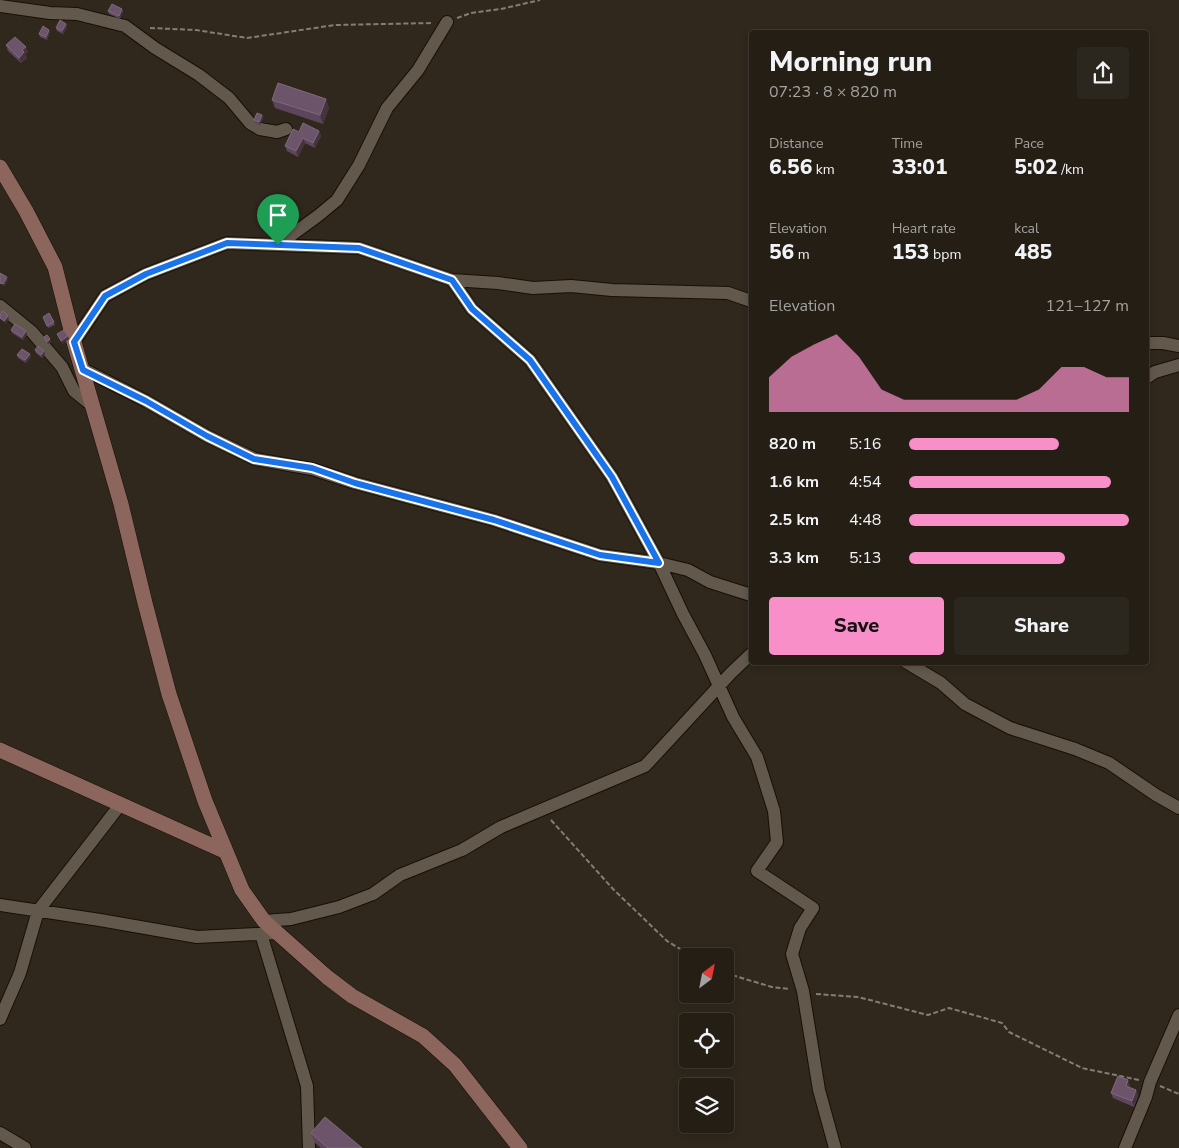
<!DOCTYPE html>
<meta charset="utf-8">
<style>
:root{--surface:#241e15;--page:#2c271e;--text:#f1f3f6;--muted:#a3a2a0;--line:#413c34;--accent:#f98fc8}
body{margin:0;font-family:"Nunito Sans",sans-serif;background:var(--page);color:var(--text);height:100vh;display:flex;flex-direction:column;font-size:19px;white-space:nowrap}
*{box-sizing:border-box;margin:0}
p{font-size:16px;color:var(--muted)}
.icon{flex:none;width:28px;height:28px;fill:none;stroke:currentColor;stroke-width:2;stroke-linecap:round;stroke-linejoin:round}
.map{position:relative;flex:1;overflow:hidden}
.drawer{position:absolute;left:749px;top:30px;width:400px;height:635px;display:flex;flex-direction:column;background:var(--surface);border-radius:5px;box-shadow:0 2px 8px #0003,0 0 0 1px var(--line)}
.drawer>*{flex:none}
.needle{width:32px;rotate:32deg}
.tools{position:absolute;left:679px;top:948px;display:grid;gap:10px}
.tools a{display:grid;place-items:center;width:55px;height:55px;border-radius:5px;background:var(--surface);box-shadow:0 2px 8px #0003,0 0 0 1px var(--line);font-size:25px}
.pin{position:absolute;display:grid;place-items:center;width:42px;height:42px;color:#fff;margin:-51px -21px;border-radius:50% 50% 50% 0;rotate:-45deg;box-shadow:0 0 5px #0007}
.pin .icon{rotate:45deg}
.round{display:grid;place-items:center;flex:none;width:52px;height:52px;border-radius:5px;background:var(--page)}
.summary{display:flex;align-items:center;justify-content:space-between;height:85px;padding:0 20px}
h1{font-size:28px;font-weight:800;line-height:38px}
.stats{display:grid;grid-template-columns:repeat(3,1fr);gap:8px;height:85px;padding:5px 20px}
.stats div{display:grid;align-content:center}
.stats b{font-size:21px;font-weight:800}
.stats small{font-size:14px;font-weight:400}
.stats p{font-size:14px}
.chart{height:140px;padding:10px 20px}
.chart p{display:flex;justify-content:space-between}
.chart svg{width:100%;height:90px;margin-top:5px;fill:var(--accent);opacity:.7}
.primary-button{display:flex;gap:10px;margin-top:auto;padding:10px 20px}
.primary-button a{flex:1;height:58px;border-radius:5px;background:var(--accent);color:#111;font-size:20px;font-weight:800;line-height:58px;text-align:center}
.primary-button a+a{background:var(--page);color:var(--text)}
ul{padding:0 20px;list-style:none;font-size:16px}
li{display:grid;grid-template-columns:80px 60px 1fr;align-items:center;height:38px}
li i{height:12px;border-radius:6px;background:var(--accent)}
.map>svg:first-child{display:block}
.lines{fill:none;stroke-linecap:round;stroke-linejoin:round}
.street-casing{stroke:#181006;stroke-width:14}
.secondary-casing{stroke:#181006;stroke-width:16}
.path{stroke:#847d74;stroke-width:2;stroke-dasharray:5 2.5;stroke-linecap:butt}
.street{stroke:#62584c;stroke-width:12}
.secondary{stroke:#8c655d;stroke-width:15}
.wall{fill:#5e455e}
.shaded-wall{fill:#46333e}
.building{fill:#6c556a;stroke:#7e6a7b}
.route-casing{stroke:#fff;stroke-width:10}
.route{stroke:#1a73e8;stroke-width:6}
</style>
<div class="map">
<svg width="1179" height="1148" viewBox="0 0 1179 1148">
<rect width="100%" height="100%" fill="#30281c"/>
<g class="lines">
<defs>
<path id="street" d="M0,6L50,13L77,14L125,26L155,48L199,75L229,98L250,123L260,129L277,132L286,129
M278,245L359,248L452,280L498,283L533,288L571,286L612,290L728,293L751,301
M452,280L472,309L530,360L612,477L659,563L683,614L705,655L733,717L757,757L774,811L777,842L757,871L813,908L800,928L792,954L803,991L819,1090L835,1148
M0,306L32,332L62,367L74,391L94,407
M74,342L105,296L146,274L227,243L278,245L319,215L337,200L359,165L387,108L418,70L447,22
M1146,343H1163L1179,346
M83,369L146,401L207,436L255,459L312,469L355,483L494,520L600,555L659,563L688,570L710,582L751,595
M1146,378L1155,372L1179,365
M906,662L941,683L965,704L1010,728L1075,749L1109,763L1156,795L1179,808
M0,905L100,920L197,937L277,933
M264,921L291,919L339,907L373,894L400,875L462,850L501,827L645,766L731,673L751,654
M261,934L307,1086L309,1148
M0,1019L20,973L38,911L120,805
M0,1133L25,1148
M1125,1148L1146,1097L1150,1082L1179,1015"/>
<path id="secondary" d="M0,167L26,211L55,267L74,342L121,504L145,603L169,694L205,801L242,890L264,921L327,977L352,996L423,1036L455,1065L520,1148
M0,750L224,851"/>
</defs>
<use href="#street" class="street-casing"/>
<use href="#secondary" class="secondary-casing"/>
<path class="path" d="M457,18L471,13L501,9L540,0
M150,28L196,30L247,38L335,25L433,23
M551,820L613,889L667,941L692,956
M725,973L772,987L789,989
M816,994L858,997L928,1015L949,1008L1002,1023L1009,1032L1082,1068L1139,1080
M1160,1086L1179,1094"/>
<use href="#street" class="street"/>
<use href="#secondary" class="secondary"/>
</g>
<path class="wall" d="M122,9L123,11L120,19L109,14L108,11Z
M66,24L67,27L63,34L57,31L56,28Z
M50,32L47,40L40,37L39,34Z
M6,45L28,52L25,54L27,58L21,63L8,51Z
M272,100L329,107L323,124L275,108Z
M262,115L263,118L260,125L255,123L254,120Z
M319,131L321,136L315,148L305,143L298,157L287,151L285,146L299,132Z
M43,317L54,322L55,325L48,328Z
M11,330L27,334L23,340L12,333Z
M35,350L44,351L45,354L42,358L36,353Z
M30,354L31,357L26,363L18,358L17,355Z
M1128,1080L1130,1086L1129,1088L1136,1090L1138,1096L1134,1107L1113,1098L1111,1093Z
M311,1133L362,1148H321L314,1142Z"/>
<path class="shaded-wall" d="M122,9L123,11L120,19L119,16Z
M66,24L67,27L63,34L62,31Z
M49,30L50,32L47,40L46,37Z
M26,47L28,52L25,54L27,58L21,63L19,58L22,50Z
M326,99L329,107L323,124L320,115Z
M262,115L263,118L260,125L259,122Z
M319,131L321,136L315,148L313,143Z
M303,138L305,143L298,157L296,151Z
M7,277L8,280L4,287L3,284Z
M8,316L9,319L5,324L4,321Z
M26,331L27,334L23,340L22,337Z
M68,336L69,339L62,344L61,341Z
M50,339L51,342L48,344L47,342Z
M44,351L45,354L42,358L41,355Z
M30,354L31,357L26,363L25,360Z
M1128,1080L1130,1086L1128,1092L1126,1086Z
M1136,1090L1138,1096L1134,1107L1132,1101Z"/>
<path class="building" d="M112,4L122,9L119,16L108,11Z
M60,20L66,24L62,31L56,28Z
M43,26L49,30L46,37L39,34Z
M15,37L26,47L22,50L24,52L19,58L6,45Z
M278,83L326,99L320,115L272,100Z
M257,113L262,115L259,122L254,120Z
M303,123L319,131L313,143L303,138L296,151L285,146L293,129L299,132Z
M0,273L7,277L3,284L0,283Z
M3,311L8,316L4,321L0,318V315Z
M49,313L54,322L47,326L43,317Z
M15,324L26,331L22,337L11,330Z
M64,330L68,336L61,341L57,334Z
M47,335L50,339L47,342L44,337Z
M38,346L44,351L41,355L35,350Z
M22,349L30,354L25,360L17,355Z
M1118,1076L1128,1080L1126,1086L1136,1090L1132,1101L1111,1093Z
M325,1117L362,1148H328L311,1133Z"/>
<g class="lines">
<defs>
<path id="route" d="M227,243L359,248L452,280L472,309L530,360L612,477L659,563L600,555L494,520L355,483L312,468L254,459L207,436L146,401L83,370L74,342L105,296L146,274Z"/>
</defs>
<use href="#route" class="route-casing"/>
<use href="#route" class="route"/>
</g>
</svg>
<div class="tools">
<a><svg class="needle" viewBox="-14 -14 28 28"><path d="M0-13l5 13h-10z" fill="#e53935"/><path d="M0 13l5-13h-10z" fill="#a3a2a0"/></svg></a>
<a><svg class="icon" aria-label="locate" viewBox="0 0 24 24"><circle cx="12" cy="12" r="6"/><path d="M12 2v4M12 18v4M2 12h4M18 12h4"/></svg></a>
<a><svg class="icon" aria-label="layers" viewBox="0 0 24 24"><path d="M12 4l9 5-9 5-9-5zM3 14l9 5 9-5"/></svg></a>
</div>
<div class="pin" style="left:278px;top:245px;background:#1e9e55"><svg class="icon" aria-label="arrive" viewBox="0 0 24 24"><path d="M6 21V4h12l-3 4 3 4H6"/></svg></div>
<section class="drawer">
<div class="summary"><div><h1>Morning run</h1><p>07:23 · 8 × 820 m</p></div><a class="round"><svg class="icon" aria-label="share" viewBox="0 0 24 24"><path d="M12 15V3M7 8l5-5 5 5M5 13v7h14v-7"/></svg></a></div>
<div class="stats">
<div><p>Distance</p><b>6.56<small> km</small></b></div>
<div><p>Time</p><b>33:01</b></div>
<div><p>Pace</p><b>5:02<small> /km</small></b></div>
</div>
<div class="stats">
<div><p>Elevation</p><b>56<small> m</small></b></div>
<div><p>Heart rate</p><b>153<small> bpm</small></b></div>
<div><p>kcal</p><b>485</b></div>
</div>
<div class="chart"><p><span>Elevation</span>121–127 m</p>
<svg viewBox="0 0 160 44" preserveAspectRatio="none"><path d="M0 44V27L10 17L20 11L30 6L40 17L50 33L60 38L70 38L80 38L90 38L100 38L110 38L120 33L130 22L140 22L150 27L160 27V44z"/></svg>
</div>
<ul>
<li><b>820 m</b>5:16<i style="width:68%"></i></li>
<li><b>1.6 km</b>4:54<i style="width:92%"></i></li>
<li><b>2.5 km</b>4:48<i style="width:100%"></i></li>
<li><b>3.3 km</b>5:13<i style="width:71%"></i></li>
</ul>
<div class="primary-button"><a>Save</a><a>Share</a></div>
</section>
</div>
